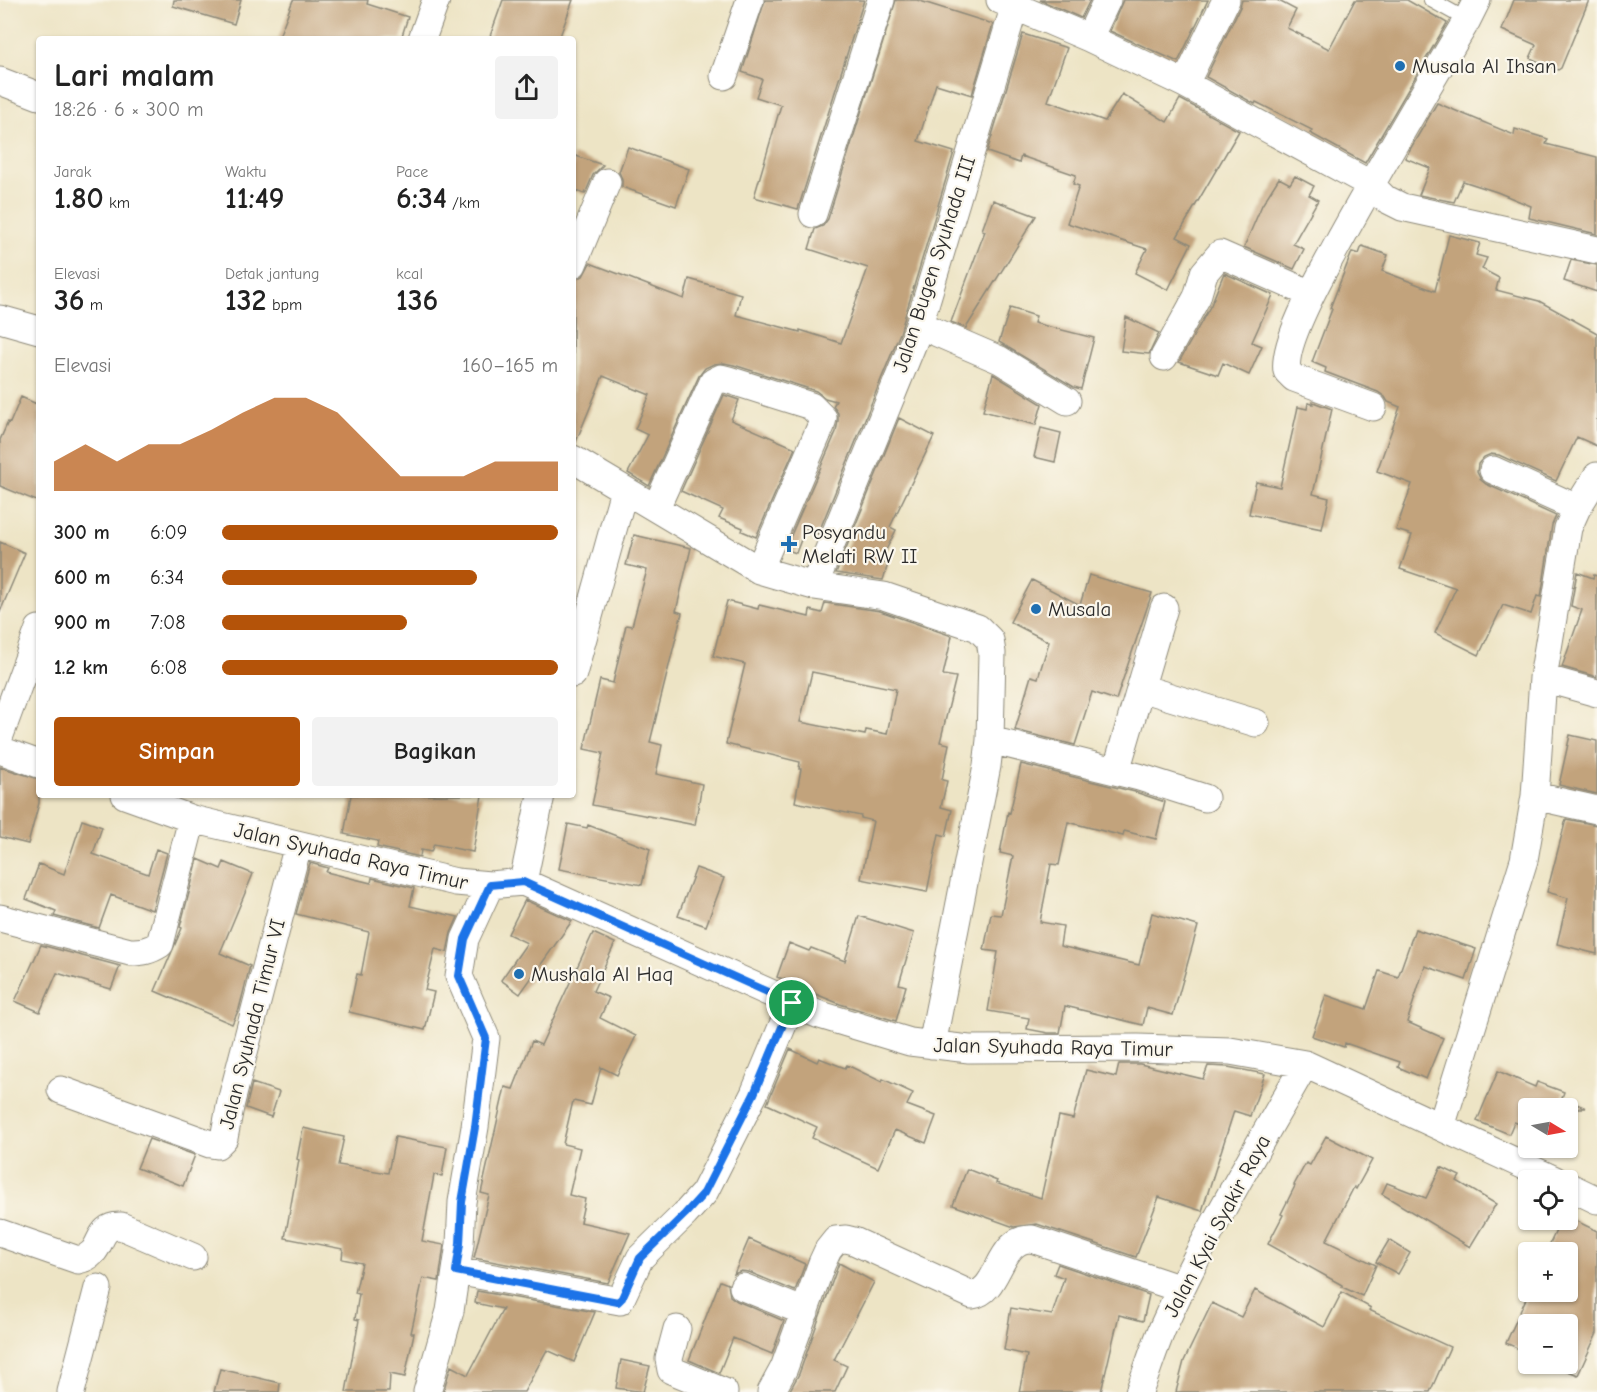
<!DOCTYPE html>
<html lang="id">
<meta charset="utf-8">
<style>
:root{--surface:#fff;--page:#f2f2f2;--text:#222;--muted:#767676;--accent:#b45309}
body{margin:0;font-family:"Comic Neue",sans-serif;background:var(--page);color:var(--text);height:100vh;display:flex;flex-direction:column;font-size:22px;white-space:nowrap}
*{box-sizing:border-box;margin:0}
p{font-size:20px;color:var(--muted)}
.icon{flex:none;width:33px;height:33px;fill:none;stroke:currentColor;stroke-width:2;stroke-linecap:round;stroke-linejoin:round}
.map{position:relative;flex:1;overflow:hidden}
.side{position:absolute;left:36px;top:36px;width:540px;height:762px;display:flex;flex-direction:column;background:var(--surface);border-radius:6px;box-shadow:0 2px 4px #0004}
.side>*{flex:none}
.needle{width:39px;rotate:100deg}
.buttons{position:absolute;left:1518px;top:1098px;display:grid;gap:12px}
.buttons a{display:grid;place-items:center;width:60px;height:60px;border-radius:6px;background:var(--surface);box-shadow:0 2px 4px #0004;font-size:30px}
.pin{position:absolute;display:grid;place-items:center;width:51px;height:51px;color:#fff;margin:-26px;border:3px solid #fff;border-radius:50%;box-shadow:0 2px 6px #0007}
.round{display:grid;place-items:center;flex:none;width:63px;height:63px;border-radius:6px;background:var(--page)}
.head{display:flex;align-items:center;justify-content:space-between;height:102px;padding:0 18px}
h1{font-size:33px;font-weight:800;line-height:45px}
.figures{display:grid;grid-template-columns:repeat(3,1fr);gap:9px;height:102px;padding:6px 18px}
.figures div{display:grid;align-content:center}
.figures b{font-size:30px;font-weight:800}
.figures small{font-size:16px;font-weight:400}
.figures p{font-size:16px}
.chart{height:168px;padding:12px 18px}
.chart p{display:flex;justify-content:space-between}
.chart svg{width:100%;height:108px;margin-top:6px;fill:var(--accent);opacity:.7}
.primary-button{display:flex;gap:12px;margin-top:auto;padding:12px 18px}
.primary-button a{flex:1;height:69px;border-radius:6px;background:var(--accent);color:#fff;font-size:24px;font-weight:800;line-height:69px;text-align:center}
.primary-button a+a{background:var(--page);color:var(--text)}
ul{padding:0 18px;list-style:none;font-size:20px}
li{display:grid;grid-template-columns:96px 72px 1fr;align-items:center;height:45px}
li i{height:15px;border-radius:8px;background:var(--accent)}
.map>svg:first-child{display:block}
.building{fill:#c2a37c;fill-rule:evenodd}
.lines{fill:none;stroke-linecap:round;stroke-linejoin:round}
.lane-casing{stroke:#8c8878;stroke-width:16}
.street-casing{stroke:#8c8878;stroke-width:29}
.lane{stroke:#fff;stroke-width:14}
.street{stroke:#fff;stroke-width:27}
.route-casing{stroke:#fff;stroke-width:12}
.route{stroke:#1a73e8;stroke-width:8}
.poi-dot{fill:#1f6fb2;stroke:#fbf7ec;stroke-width:2}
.labels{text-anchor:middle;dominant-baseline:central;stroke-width:4.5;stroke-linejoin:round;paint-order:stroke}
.poi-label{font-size:21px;fill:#2b2b2b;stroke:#fbf7ec;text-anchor:start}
.street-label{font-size:21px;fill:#2b2b2b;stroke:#fbf7ec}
</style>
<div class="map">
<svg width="1597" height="1392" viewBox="0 0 1597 1392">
<rect width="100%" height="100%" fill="#fbf7ec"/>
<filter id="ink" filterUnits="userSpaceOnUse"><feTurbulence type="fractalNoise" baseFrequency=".0167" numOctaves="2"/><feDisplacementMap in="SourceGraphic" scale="12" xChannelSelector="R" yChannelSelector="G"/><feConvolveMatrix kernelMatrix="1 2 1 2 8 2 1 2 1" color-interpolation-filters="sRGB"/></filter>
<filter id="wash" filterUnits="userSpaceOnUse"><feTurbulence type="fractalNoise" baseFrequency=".008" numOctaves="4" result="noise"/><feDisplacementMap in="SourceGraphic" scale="24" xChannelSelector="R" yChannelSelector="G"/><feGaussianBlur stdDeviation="1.35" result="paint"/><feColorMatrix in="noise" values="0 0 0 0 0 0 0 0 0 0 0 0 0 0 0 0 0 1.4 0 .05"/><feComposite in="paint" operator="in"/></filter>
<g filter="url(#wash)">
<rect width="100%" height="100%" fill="#ede4c5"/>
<g id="blocks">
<path class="building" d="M174,0H241L234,24L173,6Z
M293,0H368L367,4L408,17L401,39H278Z
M503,0H573L559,39H489Z
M765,0H864L798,209L754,197L781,105L756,97L762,79L742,72Z
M896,0H917L993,24L972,95L936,84L918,141L954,152L900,333L818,534L805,529L796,553L785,549L836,432L838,421V413L833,406L836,401L825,398L816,391L734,365L724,363L714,364L705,368L699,376L649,486L628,473L648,435L635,429L650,395L603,376L575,444L573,443V279L583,276L590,263L684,299L689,279L741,294L736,315L800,332V330L841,343L868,268L809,249L815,229L823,226L828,219Z
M1040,0H1090L1081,18Z
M1123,0H1208L1178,62L1110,31Z
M1242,0H1277L1296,10L1287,28L1329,49L1355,0H1407L1447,23L1365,163L1310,133L1312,130L1256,102L1255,104L1206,77L1240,7Z
M1514,0H1589L1561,68L1558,70L1530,58L1536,45L1502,30Z
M1023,34L1067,48L1048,101L1105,121L1122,94L1167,122L1180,99L1239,131L1177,237L1191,244L1168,290L1135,273L1147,249L1067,223L1079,186L1073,184L1076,175L1021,156L1019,163L987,152Z
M1437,103L1514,135L1515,129L1548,139L1546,144L1597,157V234L1529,218L1531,206L1497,192L1463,181L1454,202L1419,195L1430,168L1405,158Z
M628,147L689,169L676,206L622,187V179L619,172Z
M573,155L603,165L593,175L585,194L573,190Z
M1295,176L1314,186L1309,195L1318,200L1293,244L1304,249L1294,269L1244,247L1262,205L1279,178L1290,184Z
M993,200L1036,216L966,328L951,322L985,231L982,230Z
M1449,235L1480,243L1476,255L1487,258L1482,269L1499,278L1496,290L1539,301L1597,333V446L1577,437L1556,481L1499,455L1491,454L1484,457L1478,464L1477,472L1481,480L1486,484L1556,516L1552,525L1541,597L1537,596L1531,614L1503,605L1479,655L1435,633L1456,588L1400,569L1412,535L1396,530L1412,484L1377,471L1400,407L1388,402L1385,397L1378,392L1325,372L1326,368L1312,362L1332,309L1330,308L1352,252L1359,254L1362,246L1388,255L1382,271L1435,291Z
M1571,260L1597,265V292L1564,281Z
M1224,273L1273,295L1252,342L1262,346L1249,375L1223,363L1218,375L1179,362L1211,305Z
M1010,308L1036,316L1034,323L1094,338L1081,389L1074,387L999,342Z
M1126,317L1159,333L1149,354L1121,351Z
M993,374L1042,404L1036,425L983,411Z
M724,395L739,400L731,420L795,448L756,537L742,531L743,528L719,518L723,510L681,491Z
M21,397L39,405V502L0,486V440L8,422L10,423Z
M1313,402L1332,409L1313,494L1329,498L1322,529L1249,514L1256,482L1280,487L1298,407L1307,409L1308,403L1313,404Z
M899,418L934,436L890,527L896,530L880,562L888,564L883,580L836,573Z
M1041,428L1061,433L1055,462L1034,457Z
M634,535L691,548L676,611L682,613L650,742L662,745L656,774L702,784L695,825L592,805L603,753L584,749L600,680L613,683L626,625L632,626L647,570L626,565Z
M0,542L25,553L0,612Z
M1577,572L1593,578L1594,575L1597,576V677L1562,667L1582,610L1571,606Z
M1089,575L1152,593L1116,700L1092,692L1075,745L1015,730L1031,676L1038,678L1049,642L1010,622L1032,580L1080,605Z
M727,601L758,609L759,605L809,617L810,610L822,613L825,603L880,611L952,636L943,675L956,677L940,742L949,744L942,780L947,781L941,807L952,810L946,836L939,834L927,892L861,879L873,821L861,818V816L795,802L801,769H799L800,762L726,744L745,664L713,656ZM812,672L896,689L887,734L866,730L865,735L800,722Z
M1570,735L1597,741V794L1559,785Z
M1021,764L1135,792L1165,802L1156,839L1124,831L1123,836L1068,822L1059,865L1051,864L1040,922L1063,926L1060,946L1139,965L1152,913L1198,926L1173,1015L1147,1008L1143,1025L1065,1006L1060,1033H1048L1027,1029L1029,1018L988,1011L998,952L984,950L991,914L1001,915L1013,856L1000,853L1008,812L1010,813Z
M0,767L39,779V803L28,844L0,837Z
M351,795H482L473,852L434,844L431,852L421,850L420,857L377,847L378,841L344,834Z
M1566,819L1597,825V954L1557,944L1568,898L1547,892Z
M82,820L102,827L93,854L148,874L156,849L167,853L152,910L111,895L99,928L54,916L56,911L26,899L39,864L64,874Z
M568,824L587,828L588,825L650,849L642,885L559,869Z
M198,859L221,869L224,862L253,874L220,953L250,966L239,1009L232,1024L155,991L182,928L180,927Z
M310,863L328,868L326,872L371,883L372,878L414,888L410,906L458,917L451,933L447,952L435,949L425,990L434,992L425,1030L349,1012L357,974L361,975L369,932L296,914Z
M696,868L724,878L706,926L678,916Z
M525,900L572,921L520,994L501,980L527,943L508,934Z
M859,916L914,933L899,984L906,986L896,1021L840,1004L796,986L797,984L777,977L789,943L809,951L811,948L845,961Z
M1415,929L1476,949L1466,980L1425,966L1407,1022L1443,1038L1426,1079L1398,1067L1400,1062L1345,1043L1344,1047L1312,1036L1326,995L1366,1009L1379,971L1398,977Z
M593,933L615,943L593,991L609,998L600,1018L636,1036L617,1075L601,1067L591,1105L573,1101L563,1144L580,1148L569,1195L585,1199L580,1222L630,1233L608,1283L474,1258L489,1195L481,1193L505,1087L513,1089L532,1041L541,1045Z
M41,945L120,966L111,989L57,973L40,1012L15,1001Z
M790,1049L817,1062L819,1058L845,1068L847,1065L882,1082L883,1079L913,1093L907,1105L936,1116L926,1143L895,1130L878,1168L812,1138L817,1127L767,1104Z
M1119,1064H1140L1203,1079L1208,1066L1228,1067L1265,1074L1250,1116L1234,1111L1202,1211L1159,1197L1136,1257L1037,1224L1014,1227L953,1205L967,1169L997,1181L996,1183L1041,1198L1059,1116L1073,1119L1086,1070L1116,1077Z
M1498,1071L1535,1087L1537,1082L1564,1092L1562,1098L1586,1108H1528V1127L1514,1122L1509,1134L1477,1121Z
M252,1083L279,1092L271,1117L246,1108Z
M303,1128L344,1137L338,1165L388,1173L395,1137L447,1147L442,1176L434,1175L422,1241L444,1245L439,1281L423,1278L411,1333H414L405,1377L390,1374L389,1392H346L359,1320L355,1319L359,1294L355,1293L362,1263L342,1259L343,1249L285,1238L299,1160L297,1159Z
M1326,1136L1372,1160L1356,1189L1354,1187L1326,1241L1376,1265L1362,1296L1342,1287V1285L1268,1244L1283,1215L1281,1214L1295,1186L1294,1185L1306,1163L1310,1165Z
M149,1139L195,1155L183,1186L137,1168Z
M1441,1167L1460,1176L1457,1181L1496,1204L1470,1247L1382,1194L1387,1183L1426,1198Z
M1568,1217L1597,1231V1333L1578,1375L1551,1364H1568V1324H1528V1353L1506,1343L1529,1292H1568V1252H1546L1561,1220H1568Z
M749,1239L805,1264L795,1291L749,1272L741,1271L734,1274Z
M1389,1240L1410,1253L1398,1274L1376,1262Z
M839,1263L874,1282L834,1360L847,1366L835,1392H789L799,1374Z
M1058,1264L1149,1295L1143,1321L1119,1315L1101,1392H1019L1027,1355L1004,1350L1011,1308L1052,1315L1064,1278L1054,1274Z
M720,1281L728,1284L730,1296L737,1301L784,1321L772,1354L733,1338L719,1373L689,1360Z
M1255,1290L1324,1327L1342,1292L1371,1308L1369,1310L1450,1347L1430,1392H1176L1184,1361L1212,1303L1241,1317Z
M477,1291L595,1312L574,1362L547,1350L524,1392H443L451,1366L468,1375L503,1309L475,1303Z
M621,1360L650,1366L643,1392L616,1388Z
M220,1369L280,1383L279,1392H214Z"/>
</g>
</g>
<g filter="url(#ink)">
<use href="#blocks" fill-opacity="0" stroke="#8c8878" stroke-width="1.5"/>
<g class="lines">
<defs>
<path id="lane" d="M1431,0L1467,20"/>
<path id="street" d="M1000,0L1089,38L1185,84L1370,184L1384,198L1402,207L1597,250
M1089,38L1107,0
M422,39L436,0
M724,76L750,0
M0,81L39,96
M1185,84L1226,0
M813,214L881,0
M573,264L607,182
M0,319L39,330
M919,325L1000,360L1067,401
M1164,357L1197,297L1204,273L1220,254L1311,294
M1373,407L1294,378L1287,371C1282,343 1321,275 1335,249C1377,172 1422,96 1467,20L1477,0
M573,459L759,570L814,586L884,596L978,628L990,640L992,653L990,740L987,766L932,1045
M1493,470L1577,508
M656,508L713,382L721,378L729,380L811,406L823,418L821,426L759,570
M814,586L915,338L1015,5
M573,674L624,490
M1543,678L1597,693
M1141,688L1256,723
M0,735L39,629
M990,740L1139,777L1205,798
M0,750L39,764
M1116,771L1164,608
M125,795L192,819L456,882L490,885L523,882L817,1014L910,1042L969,1049L1138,1048L1230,1051L1305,1064L1555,1180
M1535,796L1597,810
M523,882L541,795
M0,918L130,952C142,952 149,951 160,944L192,819
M61,1090L210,1144L217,1145L224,1138L231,1102L298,845
M1441,1127L1524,860L1535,796L1543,678L1568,528L1577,508L1597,476
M1568,1186L1597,1200
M0,1233L78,1260C107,1254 93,1225 121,1226L193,1257
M456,1271L620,1301L640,1258L685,1214L704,1193L754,1094L792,1003
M743,1287L805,1312
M677,1329L669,1359L671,1370L724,1392
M71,1392L98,1288
M427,1392L450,1311L460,1244L462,1202L475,1127L486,1038L459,976L465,939L490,885
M771,1392L784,1368L822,1263L828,1250L836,1240L846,1239L854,1241L972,1295C1000,1292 998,1237 1032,1239L1181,1289
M1139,1392C1147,1371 1154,1348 1163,1327C1204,1236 1256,1150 1305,1064"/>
</defs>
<use href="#lane" class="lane-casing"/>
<use href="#street" class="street-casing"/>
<use href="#lane" class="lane"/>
<use href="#street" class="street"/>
</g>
</g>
<g class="lines" filter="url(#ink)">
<defs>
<path id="route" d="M523,882L792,1003L754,1094L704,1193L685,1214L640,1258L622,1298L618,1302L456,1271L460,1244L462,1202L475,1127L486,1038L459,976L465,939L490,885Z"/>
</defs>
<use href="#route" class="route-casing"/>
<use href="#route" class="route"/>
</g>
<g class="poi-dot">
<circle cx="1400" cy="66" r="6"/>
<path d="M786 535h6v6h6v6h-6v6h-6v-6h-6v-6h6z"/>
<circle cx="1036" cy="609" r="6"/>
<circle cx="519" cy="974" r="6"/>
</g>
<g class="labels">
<g class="poi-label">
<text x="1412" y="66">Musala Al Ihsan</text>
<text x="802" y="532">Posyandu<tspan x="802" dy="24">Melati RW II</tspan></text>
<text x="1048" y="609">Musala</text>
<text x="531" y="974">Mushala Al Haq</text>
</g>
<g class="street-label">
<text transform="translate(934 264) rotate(-72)">Jalan Bugen Syuhada III</text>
<text transform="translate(351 856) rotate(13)">Jalan Syuhada Raya Timur</text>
<text transform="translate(252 1024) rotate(-76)">Jalan Syuhada Timur VI</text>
<text transform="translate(1053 1047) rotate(1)">Jalan Syuhada Raya Timur</text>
<text transform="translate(1217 1226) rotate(-62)">Jalan Kyai Syakir Raya</text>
</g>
</g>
</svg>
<div class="buttons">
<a><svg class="needle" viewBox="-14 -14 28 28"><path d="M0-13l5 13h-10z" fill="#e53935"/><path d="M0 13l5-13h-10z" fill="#767676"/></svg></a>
<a><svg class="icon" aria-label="locate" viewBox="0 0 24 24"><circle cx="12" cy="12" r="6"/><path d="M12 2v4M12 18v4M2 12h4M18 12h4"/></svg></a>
<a>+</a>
<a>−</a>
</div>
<div class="pin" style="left:792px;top:1003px;background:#1e9e55"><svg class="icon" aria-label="arrive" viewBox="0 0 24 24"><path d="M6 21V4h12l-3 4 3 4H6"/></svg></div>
<section class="side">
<div class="head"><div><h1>Lari malam</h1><p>18:26 · 6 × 300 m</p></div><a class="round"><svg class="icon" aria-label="share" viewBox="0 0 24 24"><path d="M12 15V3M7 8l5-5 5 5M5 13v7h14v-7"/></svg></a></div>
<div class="figures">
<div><p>Jarak</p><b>1.80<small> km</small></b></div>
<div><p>Waktu</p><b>11:49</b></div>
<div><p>Pace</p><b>6:34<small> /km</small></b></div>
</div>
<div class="figures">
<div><p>Elevasi</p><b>36<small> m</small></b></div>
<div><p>Detak jantung</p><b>132<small> bpm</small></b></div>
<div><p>kcal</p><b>136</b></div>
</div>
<div class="chart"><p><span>Elevasi</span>160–165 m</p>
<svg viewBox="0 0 160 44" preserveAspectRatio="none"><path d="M0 44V32L10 25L20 32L30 25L40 25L50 19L60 12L70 6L80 6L90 12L100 25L110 38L120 38L130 38L140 32L150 32L160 32V44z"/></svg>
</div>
<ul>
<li><b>300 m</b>6:09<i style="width:100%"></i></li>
<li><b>600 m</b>6:34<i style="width:76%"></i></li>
<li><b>900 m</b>7:08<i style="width:55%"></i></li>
<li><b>1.2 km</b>6:08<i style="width:100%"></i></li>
</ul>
<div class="primary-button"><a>Simpan</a><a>Bagikan</a></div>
</section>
</div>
